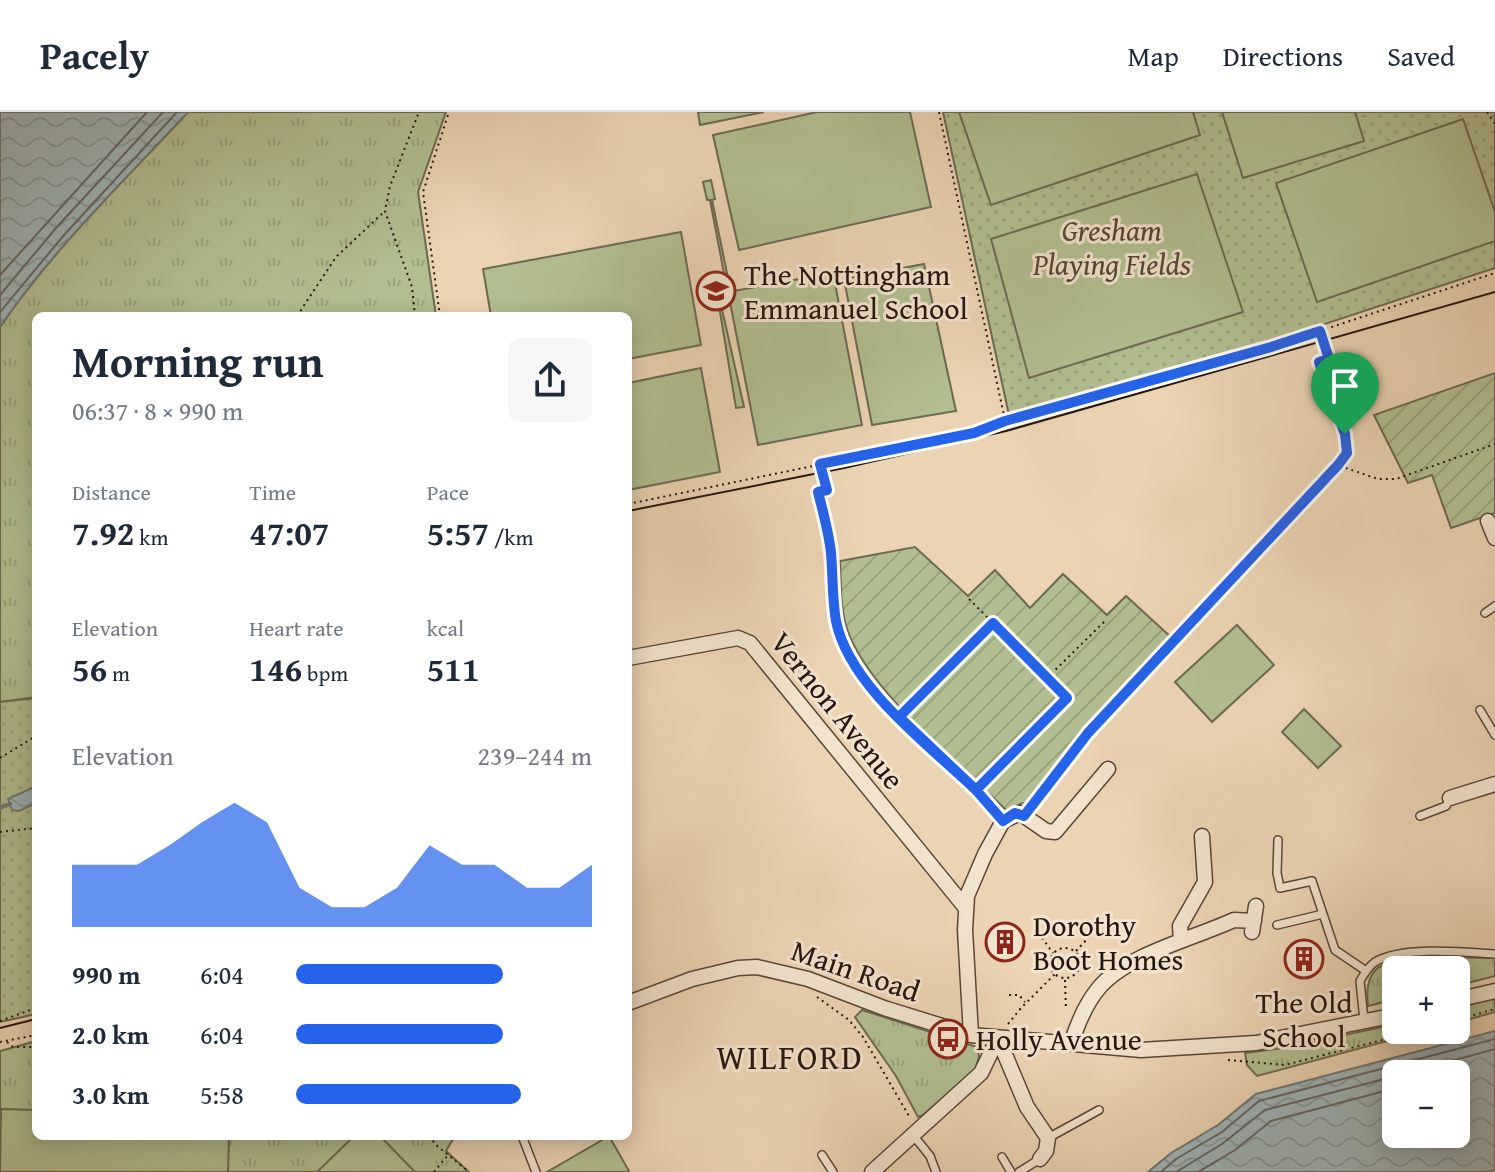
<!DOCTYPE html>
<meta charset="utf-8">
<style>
:root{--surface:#fff;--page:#f6f6f7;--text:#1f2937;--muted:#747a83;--line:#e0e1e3;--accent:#2563eb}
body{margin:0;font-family:"Gentium Book Plus",serif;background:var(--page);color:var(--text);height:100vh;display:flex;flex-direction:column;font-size:30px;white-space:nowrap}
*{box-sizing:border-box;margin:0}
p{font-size:26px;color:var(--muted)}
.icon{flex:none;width:44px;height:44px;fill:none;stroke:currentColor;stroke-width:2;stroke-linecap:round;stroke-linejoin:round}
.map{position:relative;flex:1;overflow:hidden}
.panel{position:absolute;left:32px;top:200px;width:600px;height:828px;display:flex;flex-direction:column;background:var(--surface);border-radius:12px;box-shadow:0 4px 20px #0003}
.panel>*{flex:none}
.tools{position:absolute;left:1382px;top:844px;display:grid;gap:16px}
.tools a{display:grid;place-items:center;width:88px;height:88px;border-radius:12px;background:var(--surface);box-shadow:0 4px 20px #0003;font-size:40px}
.pin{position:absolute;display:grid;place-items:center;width:68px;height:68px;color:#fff;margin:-82px -34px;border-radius:50% 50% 50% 0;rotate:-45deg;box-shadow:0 0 8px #0007}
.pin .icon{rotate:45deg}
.round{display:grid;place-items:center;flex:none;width:84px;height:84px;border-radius:12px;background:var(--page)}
.headline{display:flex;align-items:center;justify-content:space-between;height:136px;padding:0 40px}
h1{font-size:44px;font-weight:800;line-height:60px}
.figures{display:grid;grid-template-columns:repeat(3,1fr);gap:12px;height:136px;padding:8px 40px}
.figures div{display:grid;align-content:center}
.figures b{font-size:34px;font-weight:800}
.figures small{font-size:22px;font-weight:400}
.figures p{font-size:22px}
.chart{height:224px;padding:16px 40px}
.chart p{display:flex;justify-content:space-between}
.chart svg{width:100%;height:144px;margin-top:8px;fill:var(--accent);opacity:.7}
ul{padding:0 40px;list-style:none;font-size:26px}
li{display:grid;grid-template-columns:128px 96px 1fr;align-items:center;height:60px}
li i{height:20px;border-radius:10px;background:var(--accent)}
header{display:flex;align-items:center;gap:48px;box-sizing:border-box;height:112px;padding:0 40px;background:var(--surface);border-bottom:2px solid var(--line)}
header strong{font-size:38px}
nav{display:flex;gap:44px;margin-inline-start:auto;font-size:28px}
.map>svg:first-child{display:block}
.grass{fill:url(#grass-tufts);stroke:#6c6a50;stroke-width:2}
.park{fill:url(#park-dots);stroke:#6c6a50;stroke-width:2}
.garden{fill:url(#garden-furrows);stroke:#6c6a50;stroke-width:2}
.pitch{fill:#b2be91;stroke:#6c6a50;stroke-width:2}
.water{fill:url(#water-waves);stroke:#6f7575;stroke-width:2;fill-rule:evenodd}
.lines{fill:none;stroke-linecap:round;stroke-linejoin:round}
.shore{stroke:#636664;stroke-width:2}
.stream{stroke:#6f7575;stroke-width:4}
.service-casing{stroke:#584638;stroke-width:10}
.minor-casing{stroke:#584638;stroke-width:17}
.path{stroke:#27160f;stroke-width:2;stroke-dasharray:2 4;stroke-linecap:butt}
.service{stroke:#f2e3ce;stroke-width:7}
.minor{stroke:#f2e3ce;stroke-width:14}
.tram{stroke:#27160f;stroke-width:2}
.route-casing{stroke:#fff;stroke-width:16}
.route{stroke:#2563eb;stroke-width:10}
.labels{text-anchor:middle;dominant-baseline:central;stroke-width:6;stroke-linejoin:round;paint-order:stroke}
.park-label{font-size:30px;font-style:italic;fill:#514836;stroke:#f2e3ce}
.poi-label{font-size:30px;fill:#27160f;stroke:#f2e3ce;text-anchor:start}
.street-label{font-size:30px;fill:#27160f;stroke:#f2e3ce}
.quarter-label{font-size:34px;letter-spacing:2px;fill:#27160f;stroke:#f2e3ce}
</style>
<header>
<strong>Pacely</strong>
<nav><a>Map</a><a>Directions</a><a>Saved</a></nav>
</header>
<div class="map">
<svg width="1495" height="1060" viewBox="0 0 1495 1060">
<defs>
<pattern id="grass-tufts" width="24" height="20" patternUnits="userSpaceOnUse" patternTransform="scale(2)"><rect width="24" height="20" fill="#b2be91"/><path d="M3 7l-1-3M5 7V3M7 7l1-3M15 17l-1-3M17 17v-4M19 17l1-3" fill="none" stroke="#99a37c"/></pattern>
<pattern id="park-dots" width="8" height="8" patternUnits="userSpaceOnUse" patternTransform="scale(2)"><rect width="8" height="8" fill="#b2be91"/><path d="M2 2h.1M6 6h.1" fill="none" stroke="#99a37c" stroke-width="1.8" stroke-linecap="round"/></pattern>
<pattern id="garden-furrows" width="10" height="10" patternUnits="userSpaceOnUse" patternTransform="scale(2)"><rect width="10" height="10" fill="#b2be91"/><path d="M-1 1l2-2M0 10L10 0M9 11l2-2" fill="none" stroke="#99a37c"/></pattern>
<pattern id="water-waves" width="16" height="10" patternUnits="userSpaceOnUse" patternTransform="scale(2)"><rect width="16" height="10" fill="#9fb5b9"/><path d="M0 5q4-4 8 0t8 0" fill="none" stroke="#899b9e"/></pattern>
</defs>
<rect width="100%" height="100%" fill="#ebd4b4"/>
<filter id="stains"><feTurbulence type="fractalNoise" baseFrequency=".0025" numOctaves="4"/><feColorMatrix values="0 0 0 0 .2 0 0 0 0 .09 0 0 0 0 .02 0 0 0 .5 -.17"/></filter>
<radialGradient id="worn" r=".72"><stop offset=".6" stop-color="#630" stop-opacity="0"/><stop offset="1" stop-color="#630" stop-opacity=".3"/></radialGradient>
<path class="grass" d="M188,0H446L418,80L436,204H36V585L0,590V215C53,137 124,69 188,0Z
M1432,845L1495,846V864L1456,874V858H1396V887L1368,894C1362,845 1394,849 1432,845Z
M1495,886V900L1456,911V896Z
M862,898L977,935L979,944L976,957L923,1003L918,1005L896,964L855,905Z
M1396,912V918H1428L1257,964L1247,953L1245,941L1284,936Z
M36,929V1024H451L453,1027L446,1039L469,1060H0V939Z"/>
<path class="park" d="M943,0H1495V156L1267,231L1009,303Z
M36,586V902L0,910V590Z"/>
<path class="garden" d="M1495,261V401L1451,416L1432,363L1408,371L1374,303Z
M915,435L968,484L995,458L1030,496L1063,462L1107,503L1126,484L1172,526L1088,621L1030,695L1023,691L1006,698C960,653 867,577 847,517C840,496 841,471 840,449Z"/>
<path class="pitch" d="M698,0H764L700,13Z
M817,0H910L931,95L739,138L713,23Z
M959,0H1193L1200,23L991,93Z
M1222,0H1355L1364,29L1243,66Z
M1463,7L1495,100V129L1317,190L1276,71Z
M1197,62L1243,200L1029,266L991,127Z
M711,68L715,87L712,88L729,171L726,172L710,88H707L703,70Z
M681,120L701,233L628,247V204H491L483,157Z
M924,152L956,299L872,313L844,167Z
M833,161L862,313L758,333L728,180Z
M721,193L744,295L736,296L719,194Z
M701,256L720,360L628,378V271Z
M1237,513L1274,553L1212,610L1175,570Z
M1304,597L1341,634L1318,656L1282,620Z
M1,997L36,998V1024H229L228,1060H0Z
M354,1024H380L415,1060H317Z
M609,1024L629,1059L627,1060H547Z"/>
<path class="water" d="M0,0H188C124,69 53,137 0,215Z
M36,674V691L19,699L12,698L8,687Z
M1495,919V1058L1488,1060H1148L1171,1041L1218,1013L1256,982ZM1456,962V1022H1396V962Z"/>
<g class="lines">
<path class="shore" d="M0,163L147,0
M0,183L56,116L163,0
M0,200L64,123L177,0
M1404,962L1495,937
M1161,1060L1176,1047L1222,1020L1259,989L1495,927
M1176,1060L1222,1032L1265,998L1396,964
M1198,1060L1235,1038L1271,1009L1396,976"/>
<path class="stream" d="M0,696L10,692"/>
<defs>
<path id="service" d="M1485,501L1495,494
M1480,598L1495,623
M1420,704L1446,694L1450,686
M1278,728L1277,761L1280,776L1312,769L1335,838L1366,859
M1277,813L1323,802
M1364,908L1360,869C1364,862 1368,855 1375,850C1403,834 1464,840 1495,842
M913,1023L930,1044L936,1060
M522,1024L536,1060
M1048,1026L1099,998
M822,1043L833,1060
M1002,1045L1011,1060
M1019,1060L1040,1047"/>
<path id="minor" d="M1488,409L1495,426
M628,546L738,526L750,531L965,795
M1450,686L1495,672
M1252,820L1256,794
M1181,829L1180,814L1205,770L1202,724
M1456,888L1495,879
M628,891L692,867L738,856L757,855L808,867L884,896L971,923L1141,938L1256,931L1396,903
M971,923L965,818L967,784L985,742L1003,709L1020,701L1046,719L1055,720L1108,657
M998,926L1027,995L1048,1026L1046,1039L1040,1047
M1071,932C1077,913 1085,893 1098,877C1125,843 1195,826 1234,808L1254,809
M872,1060L981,961L998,926"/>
</defs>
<use href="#service" class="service-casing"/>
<use href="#minor" class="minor-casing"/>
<path class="path" d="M939,0L1005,308
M1487,0L1495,12
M297,204L336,145L385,99
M415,204L412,175L385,99L390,74L419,0
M440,204L423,80L449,0
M820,354L827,378L818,380L831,438L837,510L848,540L870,574L995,699
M1340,354L1378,367H1396L1495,332
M628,392L974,321L1005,309L1271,235L1495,161
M969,487L993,511
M1047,566L1106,508
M900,604L993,511L1067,586L977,677
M0,646L36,624
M1032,694L1088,621L1347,341L1345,322L1319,250L1329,247L1321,221
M0,720L36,716
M1035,816L1053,841
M1050 851a15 15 0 1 1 30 0a15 15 0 1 1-30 0Z
M1076,839L1104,809
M1065,868L1066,898
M1009,883H1019L1025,890
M817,885L849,908L863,925L909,1004
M1456,908L1495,897
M0,909L36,896
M1008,912L1021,896L1055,862
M0,930L36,923
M7,930L13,935H36
M1228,948L1285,953L1421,918
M429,1024L436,1033L469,1060
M434,1060L448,1043"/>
<use href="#service" class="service"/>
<use href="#minor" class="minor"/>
<path class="tram" d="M628,399L844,356L1006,319L1495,180
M0,916L36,907"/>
</g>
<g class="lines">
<defs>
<path id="route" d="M1345,322L1347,341L1338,353L1088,621L1024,704L1015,701L1003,709L976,678L899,605L993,511L1067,586L976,678C930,634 849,574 836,509C832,486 833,463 831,441C829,421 823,400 818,380L827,378L820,352L974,321L1005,309L1271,235L1320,219L1329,247L1319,250L1345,322"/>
</defs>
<use href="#route" class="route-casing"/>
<use href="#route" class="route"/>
</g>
<defs>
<symbol id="school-ring" viewBox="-11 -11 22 22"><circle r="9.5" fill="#f2e3ce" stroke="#8f2418" stroke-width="1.5"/><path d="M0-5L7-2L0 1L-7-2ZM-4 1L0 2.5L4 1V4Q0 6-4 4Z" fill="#8f2418"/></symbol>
<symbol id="building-ring" viewBox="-11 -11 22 22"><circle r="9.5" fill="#f2e3ce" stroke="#8f2418" stroke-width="1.5"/><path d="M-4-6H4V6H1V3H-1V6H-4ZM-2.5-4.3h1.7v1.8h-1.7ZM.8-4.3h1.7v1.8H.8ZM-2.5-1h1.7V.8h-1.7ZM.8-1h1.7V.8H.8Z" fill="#8f2418"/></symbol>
<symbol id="bus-ring" viewBox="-11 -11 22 22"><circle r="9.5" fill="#f2e3ce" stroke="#8f2418" stroke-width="1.5"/><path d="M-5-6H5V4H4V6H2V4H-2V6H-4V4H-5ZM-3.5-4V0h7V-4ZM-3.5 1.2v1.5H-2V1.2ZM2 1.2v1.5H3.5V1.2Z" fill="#8f2418"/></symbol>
</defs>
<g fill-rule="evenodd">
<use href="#school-ring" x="694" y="157" width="44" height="44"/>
<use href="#building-ring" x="983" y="808" width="44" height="44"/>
<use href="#building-ring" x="1282" y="825" width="44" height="44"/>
<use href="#bus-ring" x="926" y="905" width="44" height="44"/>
</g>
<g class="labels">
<g class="park-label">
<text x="1112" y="118">Gresham<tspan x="1112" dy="34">Playing Fields</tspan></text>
</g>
<g class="poi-label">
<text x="744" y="162">The Nottingham<tspan x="744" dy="34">Emmanuel School</tspan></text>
<text x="1033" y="813">Dorothy<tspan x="1033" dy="34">Boot Homes</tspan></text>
<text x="1304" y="890" text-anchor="middle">The Old<tspan x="1304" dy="34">School</tspan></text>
<text x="976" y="927">Holly Avenue</text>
</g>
<g class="street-label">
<text transform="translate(838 598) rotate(51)">Vernon Avenue</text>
<text transform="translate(856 858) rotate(19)">Main Road</text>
</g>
<g class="quarter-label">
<text x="790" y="944">WILFORD</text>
</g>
</g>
<rect width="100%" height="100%" filter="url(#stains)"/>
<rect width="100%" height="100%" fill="url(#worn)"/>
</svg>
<div class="tools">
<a>+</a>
<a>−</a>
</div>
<div class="pin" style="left:1345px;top:322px;background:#1e9e55"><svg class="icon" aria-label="arrive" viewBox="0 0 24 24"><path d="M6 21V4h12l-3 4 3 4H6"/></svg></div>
<section class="panel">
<div class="headline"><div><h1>Morning run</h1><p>06:37 · 8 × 990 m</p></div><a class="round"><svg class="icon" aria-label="share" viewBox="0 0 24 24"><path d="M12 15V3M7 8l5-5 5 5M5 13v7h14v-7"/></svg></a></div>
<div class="figures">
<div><p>Distance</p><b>7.92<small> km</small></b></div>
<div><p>Time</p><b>47:07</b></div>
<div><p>Pace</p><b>5:57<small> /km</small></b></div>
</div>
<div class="figures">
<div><p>Elevation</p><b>56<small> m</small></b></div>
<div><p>Heart rate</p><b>146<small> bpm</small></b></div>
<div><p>kcal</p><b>511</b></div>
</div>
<div class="chart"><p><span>Elevation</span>239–244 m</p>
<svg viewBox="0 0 160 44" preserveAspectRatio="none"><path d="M0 44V25L10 25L20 25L30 19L40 12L50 6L60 12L70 32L80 38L90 38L100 32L110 19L120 25L130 25L140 32L150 32L160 25V44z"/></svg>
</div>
<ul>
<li><b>990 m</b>6:04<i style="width:70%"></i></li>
<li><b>2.0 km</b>6:04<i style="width:70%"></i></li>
<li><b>3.0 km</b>5:58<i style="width:76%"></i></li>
</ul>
</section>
</div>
